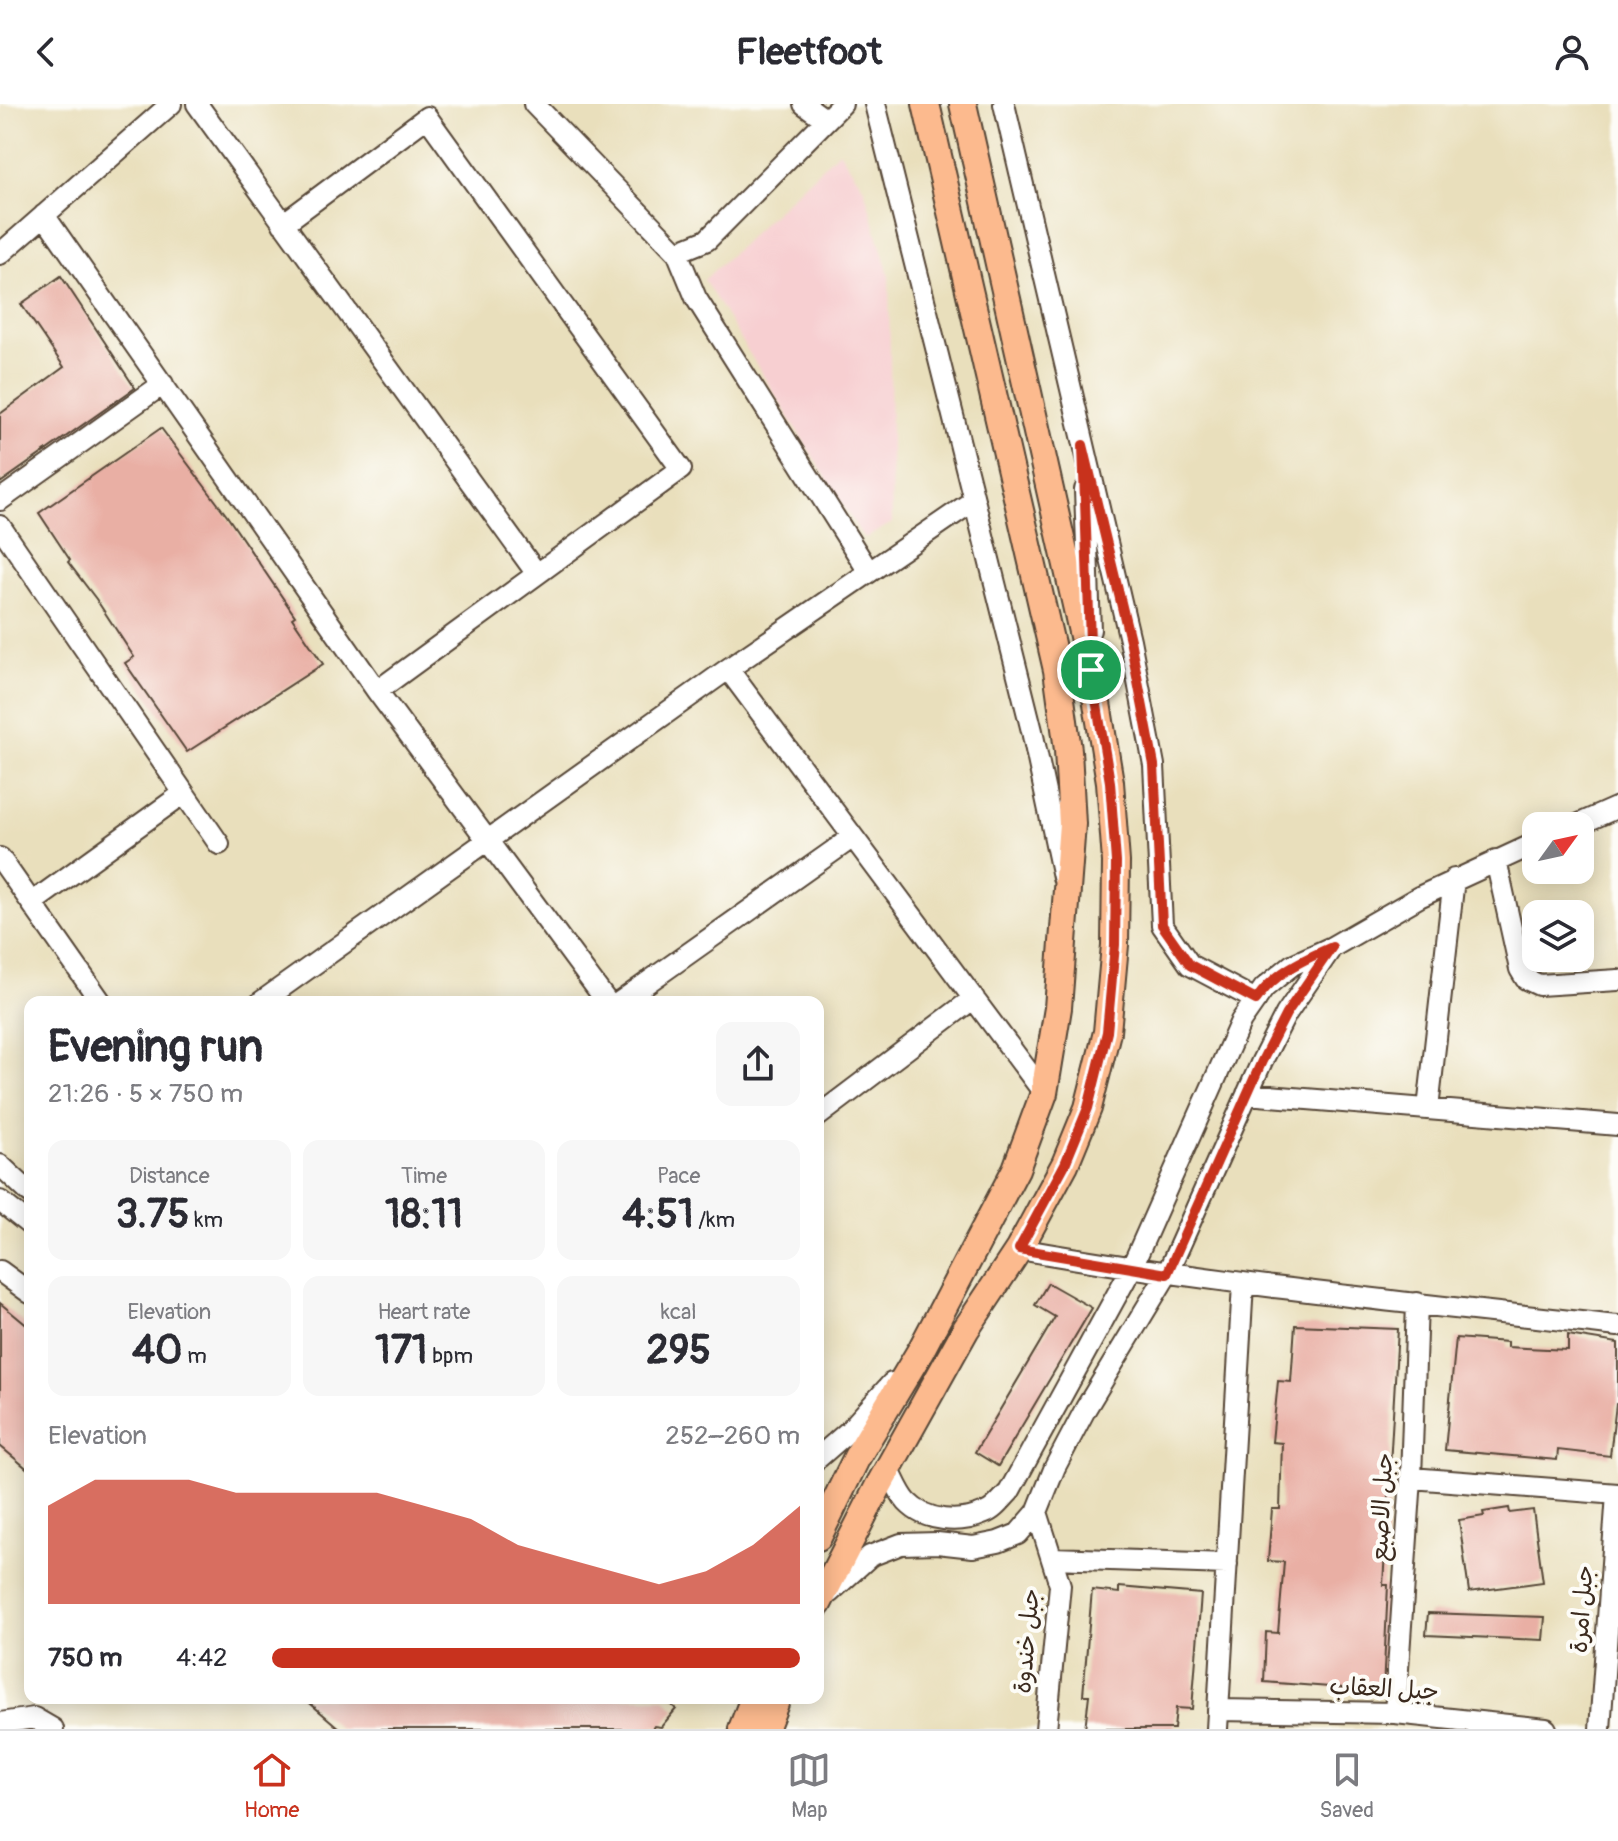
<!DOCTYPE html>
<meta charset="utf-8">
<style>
:root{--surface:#fff;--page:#f7f7f7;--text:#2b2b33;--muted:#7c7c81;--line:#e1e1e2;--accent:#c8321e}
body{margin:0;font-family:Pangolin,"Playpen Sans Arabic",sans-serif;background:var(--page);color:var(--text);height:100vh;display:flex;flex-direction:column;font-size:30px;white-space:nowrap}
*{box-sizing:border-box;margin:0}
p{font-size:26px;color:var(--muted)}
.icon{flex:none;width:44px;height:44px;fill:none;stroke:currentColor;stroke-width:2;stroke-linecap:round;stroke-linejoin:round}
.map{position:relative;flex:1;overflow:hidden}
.side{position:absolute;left:24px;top:892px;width:800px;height:708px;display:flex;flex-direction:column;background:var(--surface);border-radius:16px;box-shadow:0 4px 20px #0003}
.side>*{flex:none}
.needle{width:52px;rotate:57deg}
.buttons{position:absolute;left:1522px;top:708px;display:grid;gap:16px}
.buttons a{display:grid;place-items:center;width:72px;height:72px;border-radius:16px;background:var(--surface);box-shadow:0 4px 20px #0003;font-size:40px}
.pin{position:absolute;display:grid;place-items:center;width:68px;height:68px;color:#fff;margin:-34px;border:4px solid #fff;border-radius:50%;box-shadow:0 2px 8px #0007}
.round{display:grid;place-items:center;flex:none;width:84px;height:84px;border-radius:16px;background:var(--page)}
.headline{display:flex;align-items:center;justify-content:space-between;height:136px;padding:0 24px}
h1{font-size:44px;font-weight:800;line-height:60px}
.metrics{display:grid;grid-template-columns:repeat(3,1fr);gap:12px;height:136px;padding:8px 24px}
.metrics div{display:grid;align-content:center;border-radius:16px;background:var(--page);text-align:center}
.metrics b{font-size:40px;font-weight:800}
.metrics small{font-size:22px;font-weight:400}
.metrics p{font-size:22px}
.chart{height:224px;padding:16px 24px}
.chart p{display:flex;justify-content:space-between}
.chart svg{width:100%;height:144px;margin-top:8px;fill:var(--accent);opacity:.7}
ul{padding:0 24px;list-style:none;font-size:26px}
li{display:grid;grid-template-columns:128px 96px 1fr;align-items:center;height:60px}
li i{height:20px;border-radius:10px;background:var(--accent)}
header{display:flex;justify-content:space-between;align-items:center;height:104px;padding:0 24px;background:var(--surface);font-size:36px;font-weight:800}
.tab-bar{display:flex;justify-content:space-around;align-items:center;height:112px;border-top:2px solid var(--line);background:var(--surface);font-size:22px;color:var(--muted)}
.tab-bar a{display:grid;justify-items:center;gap:4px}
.tab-bar .selected{color:var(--accent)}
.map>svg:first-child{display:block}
.built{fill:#f7cfd1}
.building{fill:#e9afa4}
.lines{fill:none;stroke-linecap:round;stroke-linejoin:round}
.minor-casing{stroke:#554536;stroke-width:24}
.major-casing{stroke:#554536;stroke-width:30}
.minor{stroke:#fff;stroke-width:20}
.major{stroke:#fcba8e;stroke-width:26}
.route-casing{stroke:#fff;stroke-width:16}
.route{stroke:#c8321e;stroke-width:10}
.labels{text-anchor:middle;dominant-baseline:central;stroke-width:8;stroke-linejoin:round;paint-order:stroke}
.street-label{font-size:24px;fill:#3b2a1e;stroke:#fdfcf7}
</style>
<header><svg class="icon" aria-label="back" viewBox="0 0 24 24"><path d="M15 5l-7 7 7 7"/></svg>Fleetfoot<svg class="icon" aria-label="person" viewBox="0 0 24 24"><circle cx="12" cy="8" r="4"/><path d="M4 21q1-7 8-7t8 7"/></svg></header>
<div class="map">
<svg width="1618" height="1625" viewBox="0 0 1618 1625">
<rect width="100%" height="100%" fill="#fdfcf7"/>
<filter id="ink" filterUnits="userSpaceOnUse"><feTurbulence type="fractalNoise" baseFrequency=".0125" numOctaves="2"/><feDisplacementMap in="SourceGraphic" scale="16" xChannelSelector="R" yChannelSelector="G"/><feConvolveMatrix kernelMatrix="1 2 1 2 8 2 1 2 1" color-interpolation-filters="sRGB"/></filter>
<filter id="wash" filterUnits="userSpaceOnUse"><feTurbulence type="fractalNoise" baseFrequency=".006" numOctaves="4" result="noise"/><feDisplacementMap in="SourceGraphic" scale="32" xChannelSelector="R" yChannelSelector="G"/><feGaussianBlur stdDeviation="1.8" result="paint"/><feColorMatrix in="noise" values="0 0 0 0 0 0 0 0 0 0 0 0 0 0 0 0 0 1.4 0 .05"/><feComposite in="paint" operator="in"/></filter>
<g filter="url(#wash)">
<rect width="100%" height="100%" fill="#e9dfbc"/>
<path class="built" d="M839,47L864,84L889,171L892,419L864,435L704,176Z"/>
<g id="blocks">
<path class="building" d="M61,172L135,284L0,379V310L64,263L21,200Z
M161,324L227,412L295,512L292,514L323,560L187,648L125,559L134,553L96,495L68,458L70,456L39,409Z
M1048,1179L1092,1204L998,1362L975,1348L1055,1213L1035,1201Z
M0,1199L30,1224V1367L0,1342Z
M1295,1221L1398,1225L1383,1481H1388L1383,1587L1264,1578L1266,1528L1278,1529L1284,1458L1268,1457L1272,1405H1280L1282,1339L1272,1338L1278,1277L1291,1278Z
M1568,1231L1618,1239V1300H1616L1610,1352L1558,1346L1557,1356L1445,1346L1456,1234L1507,1238V1243L1568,1246Z
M1509,1404L1510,1409L1533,1406L1543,1478L1469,1488L1459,1416L1484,1412L1483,1408Z
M1119,1483L1201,1490L1192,1605L1176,1604L1174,1625H1085L1089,1591H1083L1092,1486L1119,1489Z
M1428,1509L1545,1513L1543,1536L1426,1531Z
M304,1594H664L676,1605L661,1623L654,1622L652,1625H340Z"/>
</g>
</g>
<g filter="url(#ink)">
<use href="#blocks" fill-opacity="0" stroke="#554536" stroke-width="2"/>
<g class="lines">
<defs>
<path id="minor" d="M197,0L537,470
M534,0L677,148L707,136L842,0
M804,0L826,16
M875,0L1032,627L1063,773
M1004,0L1130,536L1154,661L1162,821L1190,861L1256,896
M44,111L377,587L607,898
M283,120L427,13L681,365L377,587
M677,148L696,194L869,468
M0,150L171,0
M1085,386L1090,526
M0,396L163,280
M0,422L219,740
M728,565L1044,989
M1575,722L1618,703
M0,754L101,898
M1496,756L1520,865L1526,875L1539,881L1618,876
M33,798L184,689
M261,898L728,565L973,397
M620,898L853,733
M1247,990L1618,1021
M1428,1005L1454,775
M818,1012L974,894
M0,1061L30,1089
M0,1097L30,1121
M1019,1145C1217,1180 1418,1200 1618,1222
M0,1167L30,1189
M818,1354L850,1326L892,1279
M888,1364C894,1375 899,1389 907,1398C926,1418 960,1420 985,1409C994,1406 1002,1395 1009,1388L1131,1165L1241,917L1264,884L1292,861L1332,843L1419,793L1536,739
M1411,1374L1618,1390
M1037,1408L1060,1481L1046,1625
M1052,1454L1227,1460
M829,1489L870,1452L901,1440L937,1439L973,1443L998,1438L1018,1430L1037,1408L1055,1363L1086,1304L1167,1170L1262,957L1286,910L1332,843
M1218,1606L1395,1609L1546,1625
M1395,1609L1411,1374L1417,1199
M0,1619L34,1614L53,1625
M1217,1625L1243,1180
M1600,1625L1617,1390"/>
<path id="major" d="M818,1433L857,1353L921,1246L1016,1065L1044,989L1058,904L1072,720L1068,646L1057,566L926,0
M818,1500L879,1381L966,1225L1019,1145L1065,1060L1088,1004L1107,928L1115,841L1116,758L1110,678L1094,581L963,0
M742,1625L754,1594
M765,1625L777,1594"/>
</defs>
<use href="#minor" class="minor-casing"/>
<use href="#major" class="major-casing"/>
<use href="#minor" class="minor"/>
<use href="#major" class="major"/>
</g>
</g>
<g class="lines" filter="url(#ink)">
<defs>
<path id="route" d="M1083,341L1130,536L1154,661L1162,821L1190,861L1256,896C1275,868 1303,856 1332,843L1286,910L1262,957L1167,1170L1019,1145L1065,1060L1088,1004L1107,928L1115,841L1116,758L1110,678L1091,566Z"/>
</defs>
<use href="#route" class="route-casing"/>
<use href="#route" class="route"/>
</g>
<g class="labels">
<g class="street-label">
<text transform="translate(1382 1403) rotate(-87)">جبل الاصبع</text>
<text transform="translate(1582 1505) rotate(-86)">جبل امرة</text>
<text transform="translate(1027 1537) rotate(-85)">جبل خندوة</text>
<text transform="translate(1384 1585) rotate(3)">جبل العقاب</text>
</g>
</g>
</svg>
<div class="buttons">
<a><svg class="needle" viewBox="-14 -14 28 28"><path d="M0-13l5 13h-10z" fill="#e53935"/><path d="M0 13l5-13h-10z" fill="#7c7c81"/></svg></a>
<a><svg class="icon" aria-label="layers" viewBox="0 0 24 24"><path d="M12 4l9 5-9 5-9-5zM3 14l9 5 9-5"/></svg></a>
</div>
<div class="pin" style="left:1091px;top:566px;background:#1e9e55"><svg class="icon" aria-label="arrive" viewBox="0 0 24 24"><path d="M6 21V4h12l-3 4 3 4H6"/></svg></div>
<section class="side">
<div class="headline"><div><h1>Evening run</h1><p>21:26 · 5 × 750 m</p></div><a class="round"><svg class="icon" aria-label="share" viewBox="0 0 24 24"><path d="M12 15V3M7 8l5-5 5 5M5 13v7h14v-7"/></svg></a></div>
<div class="metrics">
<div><p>Distance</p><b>3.75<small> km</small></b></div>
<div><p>Time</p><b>18:11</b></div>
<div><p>Pace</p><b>4:51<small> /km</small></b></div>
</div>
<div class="metrics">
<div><p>Elevation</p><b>40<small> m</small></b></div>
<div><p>Heart rate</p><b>171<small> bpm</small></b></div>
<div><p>kcal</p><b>295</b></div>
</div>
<div class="chart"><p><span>Elevation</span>252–260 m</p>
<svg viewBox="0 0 160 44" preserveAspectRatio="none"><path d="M0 44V14L10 6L20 6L30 6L40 10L50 10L60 10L70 10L80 14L90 18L100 26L110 30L120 34L130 38L140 34L150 26L160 14V44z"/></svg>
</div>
<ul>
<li><b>750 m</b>4:42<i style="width:100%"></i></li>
</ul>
</section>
</div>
<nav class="tab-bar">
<a class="selected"><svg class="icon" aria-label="home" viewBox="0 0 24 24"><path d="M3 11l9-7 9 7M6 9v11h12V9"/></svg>Home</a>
<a><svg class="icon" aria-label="map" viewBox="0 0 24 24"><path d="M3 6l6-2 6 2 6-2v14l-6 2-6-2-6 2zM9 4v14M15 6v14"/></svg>Map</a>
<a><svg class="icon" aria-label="saved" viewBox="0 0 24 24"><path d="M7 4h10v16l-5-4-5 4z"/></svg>Saved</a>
</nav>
